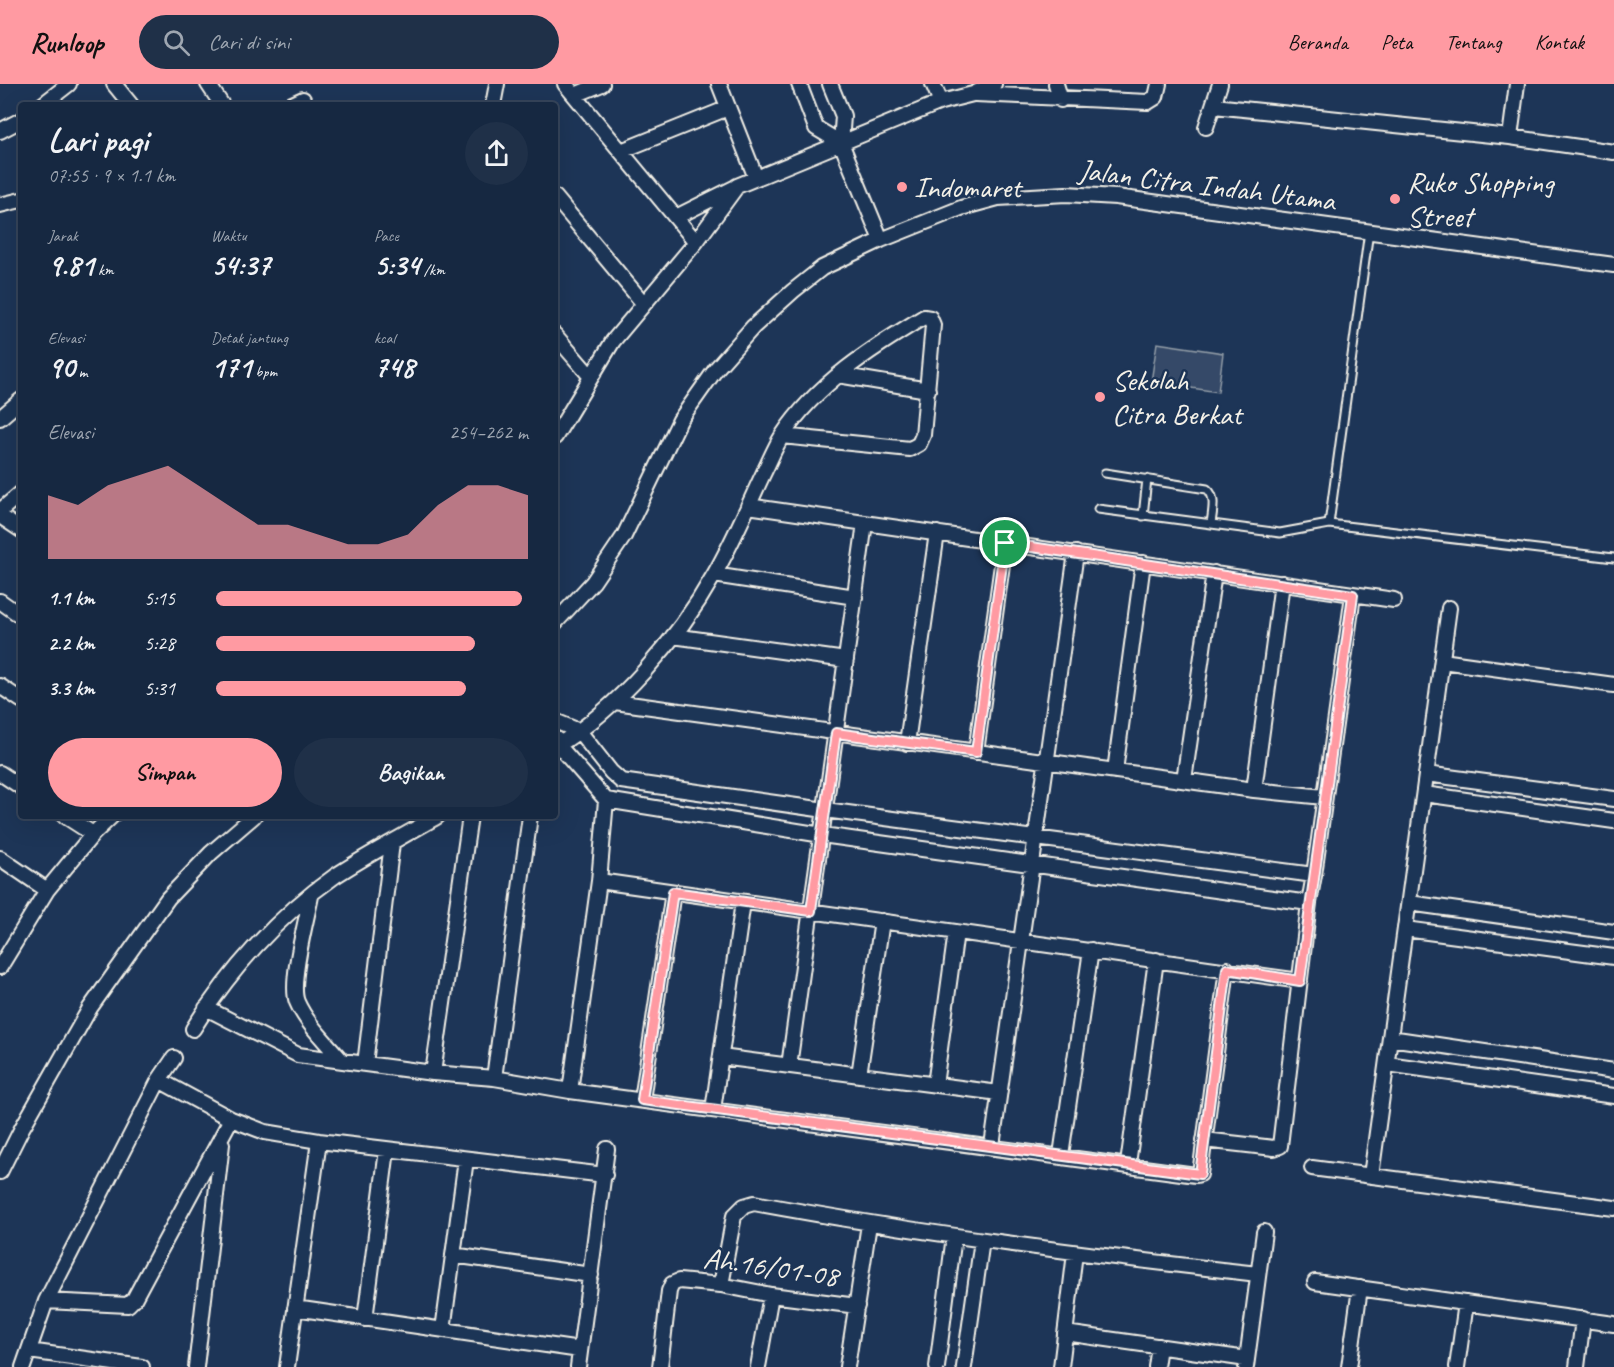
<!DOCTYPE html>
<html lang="id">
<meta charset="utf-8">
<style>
:root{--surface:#162841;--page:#1f3048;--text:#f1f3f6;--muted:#9ea6b1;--line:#35445a;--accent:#ff9aa2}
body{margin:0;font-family:Caveat,sans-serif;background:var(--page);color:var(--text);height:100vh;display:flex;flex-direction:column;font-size:22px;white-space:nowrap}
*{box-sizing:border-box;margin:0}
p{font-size:20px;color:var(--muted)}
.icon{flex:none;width:33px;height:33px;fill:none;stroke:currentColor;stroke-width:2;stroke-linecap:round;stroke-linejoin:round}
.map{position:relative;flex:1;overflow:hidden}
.drawer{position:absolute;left:18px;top:18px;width:540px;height:717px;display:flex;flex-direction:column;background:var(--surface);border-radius:6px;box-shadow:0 6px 24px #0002,0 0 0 2px var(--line)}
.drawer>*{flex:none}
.pin{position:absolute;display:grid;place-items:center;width:51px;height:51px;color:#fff;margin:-26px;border:3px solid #fff;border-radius:50%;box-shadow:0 2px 6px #0007}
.round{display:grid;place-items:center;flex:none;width:63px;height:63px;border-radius:32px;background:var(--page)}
.summary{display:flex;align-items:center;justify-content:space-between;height:102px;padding:0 30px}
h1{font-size:33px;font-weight:700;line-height:45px}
.metrics{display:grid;grid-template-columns:repeat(3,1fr);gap:9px;height:102px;padding:6px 30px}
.metrics div{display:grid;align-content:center}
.metrics b{font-size:30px;font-weight:700}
.metrics small{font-size:16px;font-weight:400}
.metrics p{font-size:16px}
.chart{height:168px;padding:12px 30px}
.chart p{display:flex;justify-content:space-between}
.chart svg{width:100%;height:108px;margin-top:6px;fill:var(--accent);opacity:.7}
.action{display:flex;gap:12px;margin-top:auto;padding:12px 30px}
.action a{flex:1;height:69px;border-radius:36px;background:var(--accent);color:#111;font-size:24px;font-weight:700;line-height:69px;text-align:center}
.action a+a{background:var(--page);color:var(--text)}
ul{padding:0 30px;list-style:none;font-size:20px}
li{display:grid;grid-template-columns:96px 72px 1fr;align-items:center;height:45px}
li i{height:15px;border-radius:8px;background:var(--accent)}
header{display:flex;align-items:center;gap:36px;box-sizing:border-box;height:84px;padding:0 30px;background:var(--accent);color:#111}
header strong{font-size:28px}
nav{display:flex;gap:33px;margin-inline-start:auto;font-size:21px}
.search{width:420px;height:54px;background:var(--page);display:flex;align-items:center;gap:15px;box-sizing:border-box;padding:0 21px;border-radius:33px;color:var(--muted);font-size:22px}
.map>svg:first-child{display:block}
.green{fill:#354a67;stroke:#949ea8;stroke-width:1.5}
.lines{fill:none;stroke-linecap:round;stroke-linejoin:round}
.service-casing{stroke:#f4f1e8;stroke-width:11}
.minor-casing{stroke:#f4f1e8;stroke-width:18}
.service{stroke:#1d3557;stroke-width:7}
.minor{stroke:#1d3557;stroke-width:14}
.route-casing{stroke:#fff;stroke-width:12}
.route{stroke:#ff9aa2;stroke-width:8}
.poi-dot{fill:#ff9aa2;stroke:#1d3557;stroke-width:2}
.labels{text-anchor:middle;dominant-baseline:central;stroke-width:5;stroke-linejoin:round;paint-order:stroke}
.poi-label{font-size:30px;fill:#f4f1e8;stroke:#1d3557;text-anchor:start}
.street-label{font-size:30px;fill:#f4f1e8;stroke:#1d3557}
</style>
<header>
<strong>Runloop</strong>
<div class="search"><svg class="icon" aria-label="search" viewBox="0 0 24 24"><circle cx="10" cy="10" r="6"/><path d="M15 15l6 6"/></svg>Cari di sini</div>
<nav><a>Beranda</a><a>Peta</a><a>Tentang</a><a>Kontak</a></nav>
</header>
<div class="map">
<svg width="1614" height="1283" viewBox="0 0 1614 1283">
<rect width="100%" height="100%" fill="#1d3557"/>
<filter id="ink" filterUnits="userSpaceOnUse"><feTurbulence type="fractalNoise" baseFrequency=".0167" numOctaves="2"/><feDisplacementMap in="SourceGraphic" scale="12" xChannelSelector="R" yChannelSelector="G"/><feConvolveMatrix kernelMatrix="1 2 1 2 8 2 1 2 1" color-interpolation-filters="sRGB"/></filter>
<g filter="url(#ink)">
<path class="green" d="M1157,259L1223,269L1218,308L1151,298Z"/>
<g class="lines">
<defs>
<path id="service" d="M1369,147L1329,440L1614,474
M1105,389L1207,405C1217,413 1212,429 1211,440
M1098,425L1280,449L1329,440
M1143,432L1147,395"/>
<path id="minor" d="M114,0L131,21
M208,0L222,21
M565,0L696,158
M719,0L756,94
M799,0L816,44L841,59
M830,0L843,32L841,59L881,156
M933,0L941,18
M1056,0L1061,16
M975,10L1148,18L1156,13L1159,0
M575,11L602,0
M42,21L69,0
M290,21L303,15
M493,21L497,0
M1214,22L1510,53L1614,68
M1206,43L1220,0
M0,47L21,36
M1510,53L1517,0
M621,67L728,24
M555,113L644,220
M0,121L21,116
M676,133L736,103
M555,251L591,293
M838,291L928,306
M0,334L21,316
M555,353L613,257L696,158L737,102L941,18L973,10L994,0
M748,422L1394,516
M0,427L21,409
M0,432L21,446
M714,491L855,513
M0,517L21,532
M555,539L593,498L624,452L680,336L716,285L753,243L793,207L822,184L881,156L961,124L998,114L1066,110L1116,113L1614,181
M673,552L846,576
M1442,577L1614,601
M0,602L21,616
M615,618L1254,706L1324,713
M555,637L579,647L611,688L621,697L825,726L1314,791
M556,655L558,661L606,716L822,751L1309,819
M907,659L937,449
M555,663C618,625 678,555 714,491C733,458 748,422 764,388C770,376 775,363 782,352C816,300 872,264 924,233L930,234L933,241L923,351L919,360L910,365L782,352
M976,668L1005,459
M1115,687L1143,479
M0,689L21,703
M1426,690L1614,715
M1184,696L1214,489
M1254,706L1282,499
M1424,710L1614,737
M65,732L93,750
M0,774L47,806
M599,797L1300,897
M311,812C307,834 289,899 297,918C306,939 327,959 342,977
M1409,819L1614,848
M1405,845L1614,873
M0,883L47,806L93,750L112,732
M206,924L298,971L433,989L494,994L570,1007L1196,1091L1200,1090L1227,885
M193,945C229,887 278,832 335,792C368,770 404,752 438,732
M1390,954L1614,987
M721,973L999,1009
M365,980L392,759
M1387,980L1614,1012
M789,982L865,439
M433,989L470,732
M859,991L882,837
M494,994L530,732
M159,996L231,1035L265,1048L319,1057L605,1091
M935,1001L956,848
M570,1007L599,797L606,716
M642,1016L673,808
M713,1026L743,818
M1204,1056L1274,1064L1280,1062L1309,819L1314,791L1353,511
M992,1062L1076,469
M1061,1071L1091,866
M1128,1080L1156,876
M1312,1084L1614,1124
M0,1088L22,1044L90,924L168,814L211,769L254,732
M1371,1092L1449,524
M453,1171L591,1191
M1315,1198L1614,1240
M721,1201L734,1132L744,1122L754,1119C921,1150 1090,1171 1258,1190
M46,1217L128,1221L134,1215L231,1035
M295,1224L580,1266
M365,1235L387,1066
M443,1246L466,1075
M1065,1249L1247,1275
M29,1267L142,1283
M23,1283L46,1217L159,996L174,974
M196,1283L222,1060
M287,1283L319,1057
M578,1283L607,1065
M660,1283L669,1207L672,1200L679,1197L721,1201L771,1211L857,1222
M758,1283L771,1211
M847,1283L869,1140
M937,1283L954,1152
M964,1283L982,1156
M1061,1283L1075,1169
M1156,1283L1159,1262
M1246,1283L1264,1148
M1349,1283L1360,1204
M1457,1283L1466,1219
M1577,1283L1583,1235"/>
</defs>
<use href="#service" class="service-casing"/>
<use href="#minor" class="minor-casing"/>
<use href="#service" class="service"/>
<use href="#minor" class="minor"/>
</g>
</g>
<g class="lines" filter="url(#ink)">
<defs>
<path id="route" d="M1005,459L1353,511L1300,897L1227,885L1200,1090L642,1016L673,808L811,827L836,649L976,668Z"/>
</defs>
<use href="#route" class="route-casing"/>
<use href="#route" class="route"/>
</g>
<g class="poi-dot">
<circle cx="902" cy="103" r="6"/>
<circle cx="1395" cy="115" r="6"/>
<circle cx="1100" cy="313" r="6"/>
</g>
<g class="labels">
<g class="poi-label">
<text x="1407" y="98">Ruko Shopping<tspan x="1407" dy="34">Street</tspan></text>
<text x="914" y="103">Indomaret</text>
<text x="1112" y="296">Sekolah<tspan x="1112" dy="34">Citra Berkat</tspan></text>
</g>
<g class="street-label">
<text transform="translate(1207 101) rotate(7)">Jalan Citra Indah Utama</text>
<text transform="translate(771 1183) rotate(8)">Ah.16/01-08</text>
</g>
</g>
</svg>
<div class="pin" style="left:1005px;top:459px;background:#1e9e55"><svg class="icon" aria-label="arrive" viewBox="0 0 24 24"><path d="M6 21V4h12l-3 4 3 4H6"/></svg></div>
<section class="drawer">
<div class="summary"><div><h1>Lari pagi</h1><p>07:55 · 9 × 1.1 km</p></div><a class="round"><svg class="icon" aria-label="share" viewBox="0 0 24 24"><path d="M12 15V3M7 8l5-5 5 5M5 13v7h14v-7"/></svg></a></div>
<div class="metrics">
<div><p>Jarak</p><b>9.81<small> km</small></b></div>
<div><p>Waktu</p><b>54:37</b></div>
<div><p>Pace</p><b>5:34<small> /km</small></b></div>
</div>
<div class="metrics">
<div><p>Elevasi</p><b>90<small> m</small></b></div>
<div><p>Detak jantung</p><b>171<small> bpm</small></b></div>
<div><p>kcal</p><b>748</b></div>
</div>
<div class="chart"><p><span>Elevasi</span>254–262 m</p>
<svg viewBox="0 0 160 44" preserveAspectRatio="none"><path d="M0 44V18L10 22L20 14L30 10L40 6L50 14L60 22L70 30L80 30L90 34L100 38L110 38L120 34L130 22L140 14L150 14L160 18V44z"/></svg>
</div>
<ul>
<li><b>1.1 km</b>5:15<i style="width:98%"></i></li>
<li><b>2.2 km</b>5:28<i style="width:83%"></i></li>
<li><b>3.3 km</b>5:31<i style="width:80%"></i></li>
</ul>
<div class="action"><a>Simpan</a><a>Bagikan</a></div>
</section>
</div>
